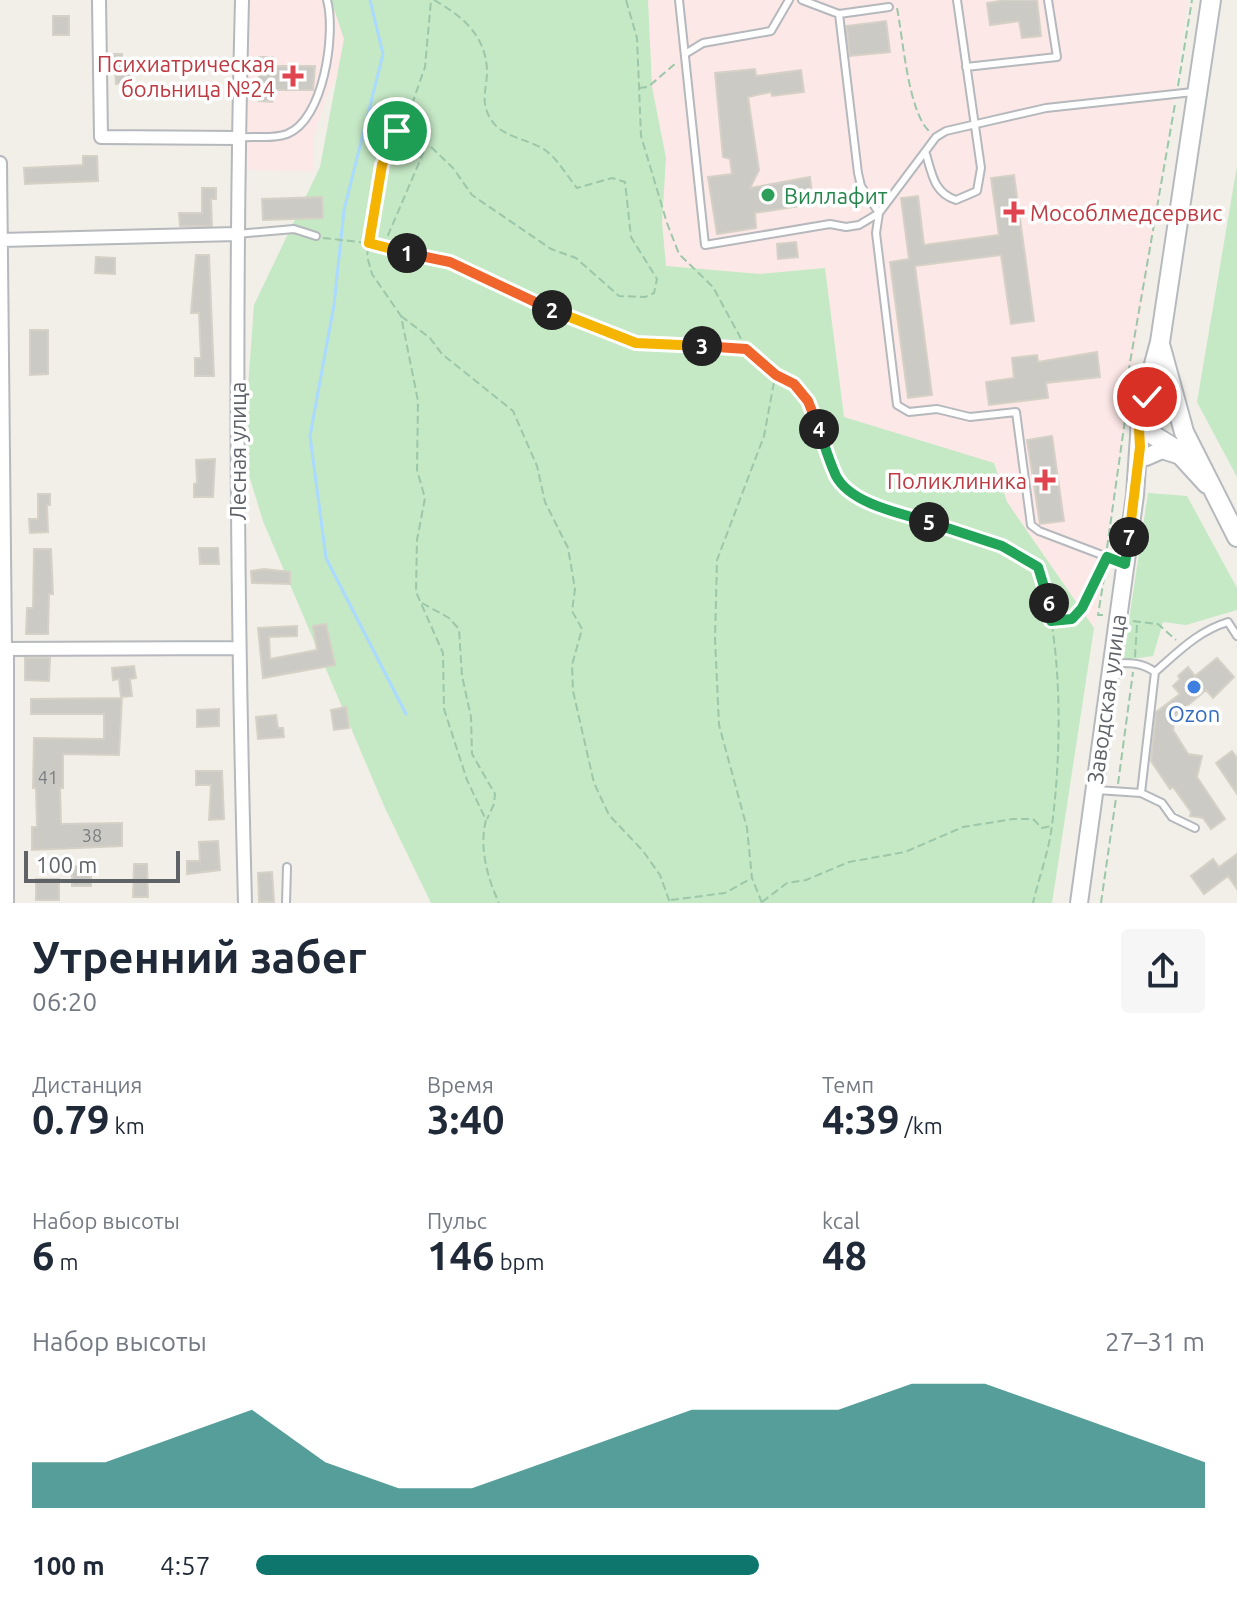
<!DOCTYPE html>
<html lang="ru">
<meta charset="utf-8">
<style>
:root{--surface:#fff;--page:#f6f6f7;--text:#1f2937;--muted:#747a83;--accent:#0f766e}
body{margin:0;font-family:Ubuntu,sans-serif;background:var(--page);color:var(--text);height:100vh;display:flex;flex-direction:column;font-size:30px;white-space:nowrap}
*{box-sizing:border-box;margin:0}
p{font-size:26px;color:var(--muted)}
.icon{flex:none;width:44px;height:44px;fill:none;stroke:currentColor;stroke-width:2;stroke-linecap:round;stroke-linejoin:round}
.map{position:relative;height:903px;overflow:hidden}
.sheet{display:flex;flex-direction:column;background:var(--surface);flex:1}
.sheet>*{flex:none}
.scale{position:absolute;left:24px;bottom:20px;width:156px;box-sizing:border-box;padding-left:8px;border:4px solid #5f6368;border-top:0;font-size:22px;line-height:28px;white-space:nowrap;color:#5f6368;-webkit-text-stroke:6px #fff;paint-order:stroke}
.pin{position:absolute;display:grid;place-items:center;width:68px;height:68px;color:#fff;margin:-34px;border:4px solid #fff;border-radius:50%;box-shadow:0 2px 8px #0007}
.km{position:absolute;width:40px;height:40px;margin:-20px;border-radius:50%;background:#222;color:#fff;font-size:22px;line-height:40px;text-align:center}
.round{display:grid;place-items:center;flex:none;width:84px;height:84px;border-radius:8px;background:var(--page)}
.headline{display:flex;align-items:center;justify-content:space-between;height:136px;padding:0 32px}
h1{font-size:44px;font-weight:700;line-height:60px}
.stats{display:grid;grid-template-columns:repeat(3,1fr);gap:12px;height:136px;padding:8px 32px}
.stats div{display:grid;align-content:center}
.stats b{font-size:40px;font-weight:700}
.stats small{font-size:22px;font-weight:400}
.stats p{font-size:22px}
.chart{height:224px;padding:16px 32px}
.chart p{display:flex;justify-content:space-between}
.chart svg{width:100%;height:144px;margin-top:8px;fill:var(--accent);opacity:.7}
ul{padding:0 32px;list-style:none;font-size:26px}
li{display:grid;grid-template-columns:128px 96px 1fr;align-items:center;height:60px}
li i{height:20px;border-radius:10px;background:var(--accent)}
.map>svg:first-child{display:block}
.medical{fill:#fce8e6}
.green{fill:#c5e8c5}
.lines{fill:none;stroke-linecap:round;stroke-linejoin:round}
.stream{stroke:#aadaff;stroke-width:3}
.building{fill:#cccac5;stroke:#d6d1c6;stroke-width:2}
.service-casing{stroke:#b5b8bc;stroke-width:10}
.minor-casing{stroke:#b5b8bc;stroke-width:16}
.tertiary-casing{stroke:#b5b8bc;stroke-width:20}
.secondary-casing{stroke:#b6babf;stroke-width:22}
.path{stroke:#9cc7a9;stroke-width:2;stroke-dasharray:8 4;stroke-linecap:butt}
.service{stroke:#fff;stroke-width:6}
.minor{stroke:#fff;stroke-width:12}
.tertiary{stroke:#fff;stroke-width:16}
.secondary{stroke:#fff;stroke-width:18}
.split-1-casing{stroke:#fff;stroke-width:16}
.split-2-casing{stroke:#fff;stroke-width:16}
.split-3-casing{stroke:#fff;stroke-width:16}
.split-4-casing{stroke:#fff;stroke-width:16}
.split-5-casing{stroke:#fff;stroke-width:16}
.split-6-casing{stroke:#fff;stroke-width:16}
.split-7-casing{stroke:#fff;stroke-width:16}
.split-8-casing{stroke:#fff;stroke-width:16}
.split-1{stroke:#f5b400;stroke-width:10}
.split-2{stroke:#f0652b;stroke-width:10}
.split-3{stroke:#f5b400;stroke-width:10}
.split-4{stroke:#f0652b;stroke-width:10}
.split-5{stroke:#22a559;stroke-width:10}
.split-6{stroke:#22a559;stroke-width:10}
.split-7{stroke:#22a559;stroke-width:10}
.split-8{stroke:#f5b400;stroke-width:10}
.health-dot{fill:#e0444e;stroke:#fff;stroke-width:3}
.leisure-dot{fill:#2e9e5b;stroke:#fff;stroke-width:3}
.shop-dot{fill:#3f7fe0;stroke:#fff;stroke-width:3}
.labels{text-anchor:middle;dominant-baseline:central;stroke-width:7;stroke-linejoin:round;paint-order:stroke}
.number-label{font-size:18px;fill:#7a7d7f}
.health-label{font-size:22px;fill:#be3a42;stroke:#fff;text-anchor:end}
.leisure-label{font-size:22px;fill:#27864d;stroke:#fff;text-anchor:start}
.street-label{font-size:22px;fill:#5f6368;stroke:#fff}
.shop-label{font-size:22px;fill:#366cbe;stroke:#fff}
</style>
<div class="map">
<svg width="1237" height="903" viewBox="0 0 1237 903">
<rect width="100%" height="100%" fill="#f1efe8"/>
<path class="medical" d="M248,0H338L348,62L329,90L313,138L314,172L248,170Z
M648,0H1188L1094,628L1007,502L994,463L844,417L825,268L760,274L666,267L662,222L666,158L652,87Z"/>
<path class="green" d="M331,0H648L652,87L666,158L662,222L666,266L760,274L825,268L844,417L994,463L1007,502L1094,628L1052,903H431L385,808L263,521L243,456L254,305L320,167L344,39Z
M1237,166V477L1197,402Z
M1148,493L1187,496L1237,588V610L1186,625L1163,622L1153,656L1123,660Z"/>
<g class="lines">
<path class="stream" d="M370,0L383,54L344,210L334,305L310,436L326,558L406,714"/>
</g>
<path class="building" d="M1006,0H1037L1041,36L1022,38L1019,21L990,25L987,3Z
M53,16H69V35H53Z
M886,21L890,52L850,56L846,26Z
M109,54H122V68H132L133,80L116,84L115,68H109Z
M259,57H273V66H315L313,90H272V102L259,101Z
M755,69L756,76L801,70L804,92L772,96L771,92L748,97L759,170L750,188L810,177L813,204L755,213L756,228L717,234L708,177L732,174L730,159L723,157L715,73Z
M83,156H97L98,181L25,184L24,168L83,165Z
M1014,175L1034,321L1011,324L1001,255L915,266L932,395L908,398L890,262L909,259L901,198L918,196L924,245L999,235L991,178Z
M202,188H216V199H211L212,226H180L179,213H202Z
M322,197L323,218L263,220L262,199Z
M796,242L798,257L778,259L777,244Z
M196,255H209L214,376H195V358H201L199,313H191Z
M96,257L115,258V274L95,273Z
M30,330H48V374L30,375Z
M1097,352L1100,377L1046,383L1048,398L989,405L986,382L1014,378L1012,358L1037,355L1038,362Z
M1052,436L1064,521L1040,524L1027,440Z
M215,459L213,497H194V484L197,483L196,460Z
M38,494H50V505H47L48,532L30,533L29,519H38Z
M199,548H218L219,564H200Z
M34,549H51L53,594H49L48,634H26L27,608H33Z
M264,569L290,572V584L252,583L251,571Z
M326,624L335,665L263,678L258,628L297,626V636L269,637L270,659L317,650L313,626Z
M25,658H50L49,681L25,680Z
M1217,658L1234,677L1213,698L1206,690L1175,716L1173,730L1188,754L1202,756L1197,777L1225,819L1211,829L1203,818L1190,816L1191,812L1173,787L1170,789L1151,761L1156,712L1180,694L1173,686L1180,679L1178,676L1188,667L1195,676Z
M134,666L136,678L130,679L132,696L121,697L119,679L113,680L112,668Z
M122,698L119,755L63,754V788H60L61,824L122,823V846L32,850V827H37L36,788H33L34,738L104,739V714H31V699Z
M346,707L349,728L334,730L331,710Z
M219,709V726L197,727V710Z
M276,715L278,728H283L284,737L258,739L256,717Z
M1232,751L1237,758V794L1216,763Z
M196,771H222L224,819L209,820L211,785H196Z
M218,841L220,870L187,874V861H200L199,842Z
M1237,854V889L1228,876L1204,894L1191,876L1213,859L1219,867Z
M134,864H147L148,897H133Z
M72,866L91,867V886H72Z
M272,872L274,902H259L258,873Z
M36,879H59V900H36Z"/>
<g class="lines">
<defs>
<path id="service" d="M679,0L705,245L830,224L846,227L859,225L879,213L936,137L946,131L1046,108L1193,92
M802,0L839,14L889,7
M839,14L858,173L861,186L879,213L876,233L897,405L909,412L937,409L970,417L1016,412L1031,525L1039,531L1123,563
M685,54L703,43L771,31L789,0
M966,67L1057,57L1048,0
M238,138C255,135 270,140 287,134C324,120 336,33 327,0
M926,154C932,174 934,193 956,200L977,191L981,168L957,0
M237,234L294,229L316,236
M1113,663C1129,663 1141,662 1155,672
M1097,790L1141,793L1155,672C1178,652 1198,631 1228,622L1237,636
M1141,793L1162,803L1172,817L1195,828
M286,903L287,867"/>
<path id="minor" d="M99,0L101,137L238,138
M242,0C234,301 237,602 245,903
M0,163L5,649
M1,240L236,234
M0,649L239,648"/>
<path id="tertiary" d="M1146,457L1162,450L1181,456
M5,649V903
M1079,903L1135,495L1140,421"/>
<path id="secondary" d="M1161,348L1184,432L1237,537
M1207,484L1174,448L1145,430L1138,410L1147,390L1160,342L1211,0"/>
</defs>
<use href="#service" class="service-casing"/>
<use href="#minor" class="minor-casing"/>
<use href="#tertiary" class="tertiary-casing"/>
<use href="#secondary" class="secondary-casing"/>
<path class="path" d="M434,0C462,16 486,35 487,71C487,87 481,99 488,114C498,138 525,137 545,150C557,158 567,176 577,188L612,178L625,182L631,237L657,279L654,293L645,297L619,296L576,258L551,249L472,195L453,168L427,143L403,129L392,137L382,165L367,256L372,274L401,316L418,401L417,470L425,498L417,540L416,592L443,653L444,709L467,780L486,820C479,847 487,877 499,903
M626,0L637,38L641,136L667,223L679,254L713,287L746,348
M897,8C903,38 908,111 929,131
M1178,86L1192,0
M639,88L648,87L676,63
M404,127L425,67L431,0
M323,238L369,243L450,262L566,316L636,343L746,349L776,375L794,384L808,401L836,476L846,490L882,507L1002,546L1038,567C1063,637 1062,750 1052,825C1049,851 1039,877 1033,903
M383,247L427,144
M401,316L430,338L442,354L513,411L537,466L545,502L568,548L575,589L572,611L582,629L572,665L573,691L594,783L609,815L643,851L660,875L670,903
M1127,397L1128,374L1175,104
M1107,548L1125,420
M422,603L449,618L459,629L462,676L471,717L472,754L495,794L494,804L487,819
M1103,615H1098L1106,566
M1053,621L1072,619L1082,608L1104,566
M1133,621L1158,624L1176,640
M1135,657L1137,624
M1118,784L1133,672
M671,900L725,893L752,878
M762,902L787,883L806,880L849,862L905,852L963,827L1013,819H1033L1042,828L1051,826
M762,903L752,878L747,828L719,725L715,639L717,560L764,436L775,377
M1101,903L1116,798"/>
<use href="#service" class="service"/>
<use href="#minor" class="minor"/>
<use href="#tertiary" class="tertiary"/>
<use href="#secondary" class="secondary"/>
</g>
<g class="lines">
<defs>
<path id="split-1" d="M397,131L382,165L369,243L407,253"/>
<path id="split-2" d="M407,253L450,262L552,310"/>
<path id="split-3" d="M552,310L636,343L702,346"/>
<path id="split-4" d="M702,346L746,349L776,375L794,384L808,401L819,429"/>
<path id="split-5" d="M819,429C824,444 829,461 836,476C851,504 900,513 929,522"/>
<path id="split-6" d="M929,522L1002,546L1038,567L1049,603"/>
<path id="split-7" d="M1049,603L1051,621L1072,619L1082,608L1107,557L1125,564L1129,537"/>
<path id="split-8" d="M1129,537L1140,447L1138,410L1147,397"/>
</defs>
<use href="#split-1" class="split-1-casing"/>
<use href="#split-2" class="split-2-casing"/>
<use href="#split-3" class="split-3-casing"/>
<use href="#split-4" class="split-4-casing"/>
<use href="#split-5" class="split-5-casing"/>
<use href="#split-6" class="split-6-casing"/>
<use href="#split-7" class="split-7-casing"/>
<use href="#split-8" class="split-8-casing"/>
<use href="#split-1" class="split-1"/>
<use href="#split-2" class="split-2"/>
<use href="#split-3" class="split-3"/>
<use href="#split-4" class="split-4"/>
<use href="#split-5" class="split-5"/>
<use href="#split-6" class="split-6"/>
<use href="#split-7" class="split-7"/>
<use href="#split-8" class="split-8"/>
</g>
<g class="health-dot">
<path d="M289 64h8v8h8v8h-8v8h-8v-8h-8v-8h8z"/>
<path d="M1010 200h8v8h8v8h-8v8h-8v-8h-8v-8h8z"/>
<path d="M1041 468h8v8h8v8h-8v8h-8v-8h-8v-8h8z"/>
</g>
<circle class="leisure-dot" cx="768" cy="195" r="8"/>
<circle class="shop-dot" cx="1194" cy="687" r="8"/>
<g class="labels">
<g class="number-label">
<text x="48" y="777">41</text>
<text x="92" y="835">38</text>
</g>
<g class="health-label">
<text x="275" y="63">Психиатрическая<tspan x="275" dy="25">больница №24</tspan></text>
<text x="1030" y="212" text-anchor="start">Мособлмедсервис</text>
<text x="1027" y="480">Поликлиника</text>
</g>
<g class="leisure-label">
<text x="784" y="195">Виллафит</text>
</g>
<g class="street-label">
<text transform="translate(237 451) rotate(-90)">Лесная улица</text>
<text transform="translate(1106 699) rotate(-82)">Заводская улица</text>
</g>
<g class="shop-label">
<text x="1194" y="713">Ozon</text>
</g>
</g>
</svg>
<div class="scale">100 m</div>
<div class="pin" style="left:397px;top:131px;background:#1e9e55"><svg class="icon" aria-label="arrive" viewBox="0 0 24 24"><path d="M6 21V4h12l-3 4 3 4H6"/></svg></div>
<div class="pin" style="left:1147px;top:397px;background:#d93025"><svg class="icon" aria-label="check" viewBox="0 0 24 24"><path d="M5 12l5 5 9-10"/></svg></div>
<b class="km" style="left:407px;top:253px">1</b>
<b class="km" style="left:552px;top:310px">2</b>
<b class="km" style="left:702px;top:346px">3</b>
<b class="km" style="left:819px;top:429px">4</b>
<b class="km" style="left:929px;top:522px">5</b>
<b class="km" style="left:1049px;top:603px">6</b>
<b class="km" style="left:1129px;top:537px">7</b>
</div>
<section class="sheet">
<div class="headline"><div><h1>Утренний забег</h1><p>06:20</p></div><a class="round"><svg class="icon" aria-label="share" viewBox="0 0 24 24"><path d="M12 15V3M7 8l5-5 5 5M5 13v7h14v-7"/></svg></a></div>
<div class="stats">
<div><p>Дистанция</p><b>0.79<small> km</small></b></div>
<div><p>Время</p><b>3:40</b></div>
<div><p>Темп</p><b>4:39<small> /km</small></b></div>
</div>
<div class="stats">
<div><p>Набор высоты</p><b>6<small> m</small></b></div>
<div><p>Пульс</p><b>146<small> bpm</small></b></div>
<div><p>kcal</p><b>48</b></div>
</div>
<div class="chart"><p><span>Набор высоты</span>27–31 m</p>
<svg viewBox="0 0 160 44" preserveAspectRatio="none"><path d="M0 44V30L10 30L20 22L30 14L40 30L50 38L60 38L70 30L80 22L90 14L100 14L110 14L120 6L130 6L140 14L150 22L160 30V44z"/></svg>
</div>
<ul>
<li><b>100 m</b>4:57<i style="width:53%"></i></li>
</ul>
</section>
